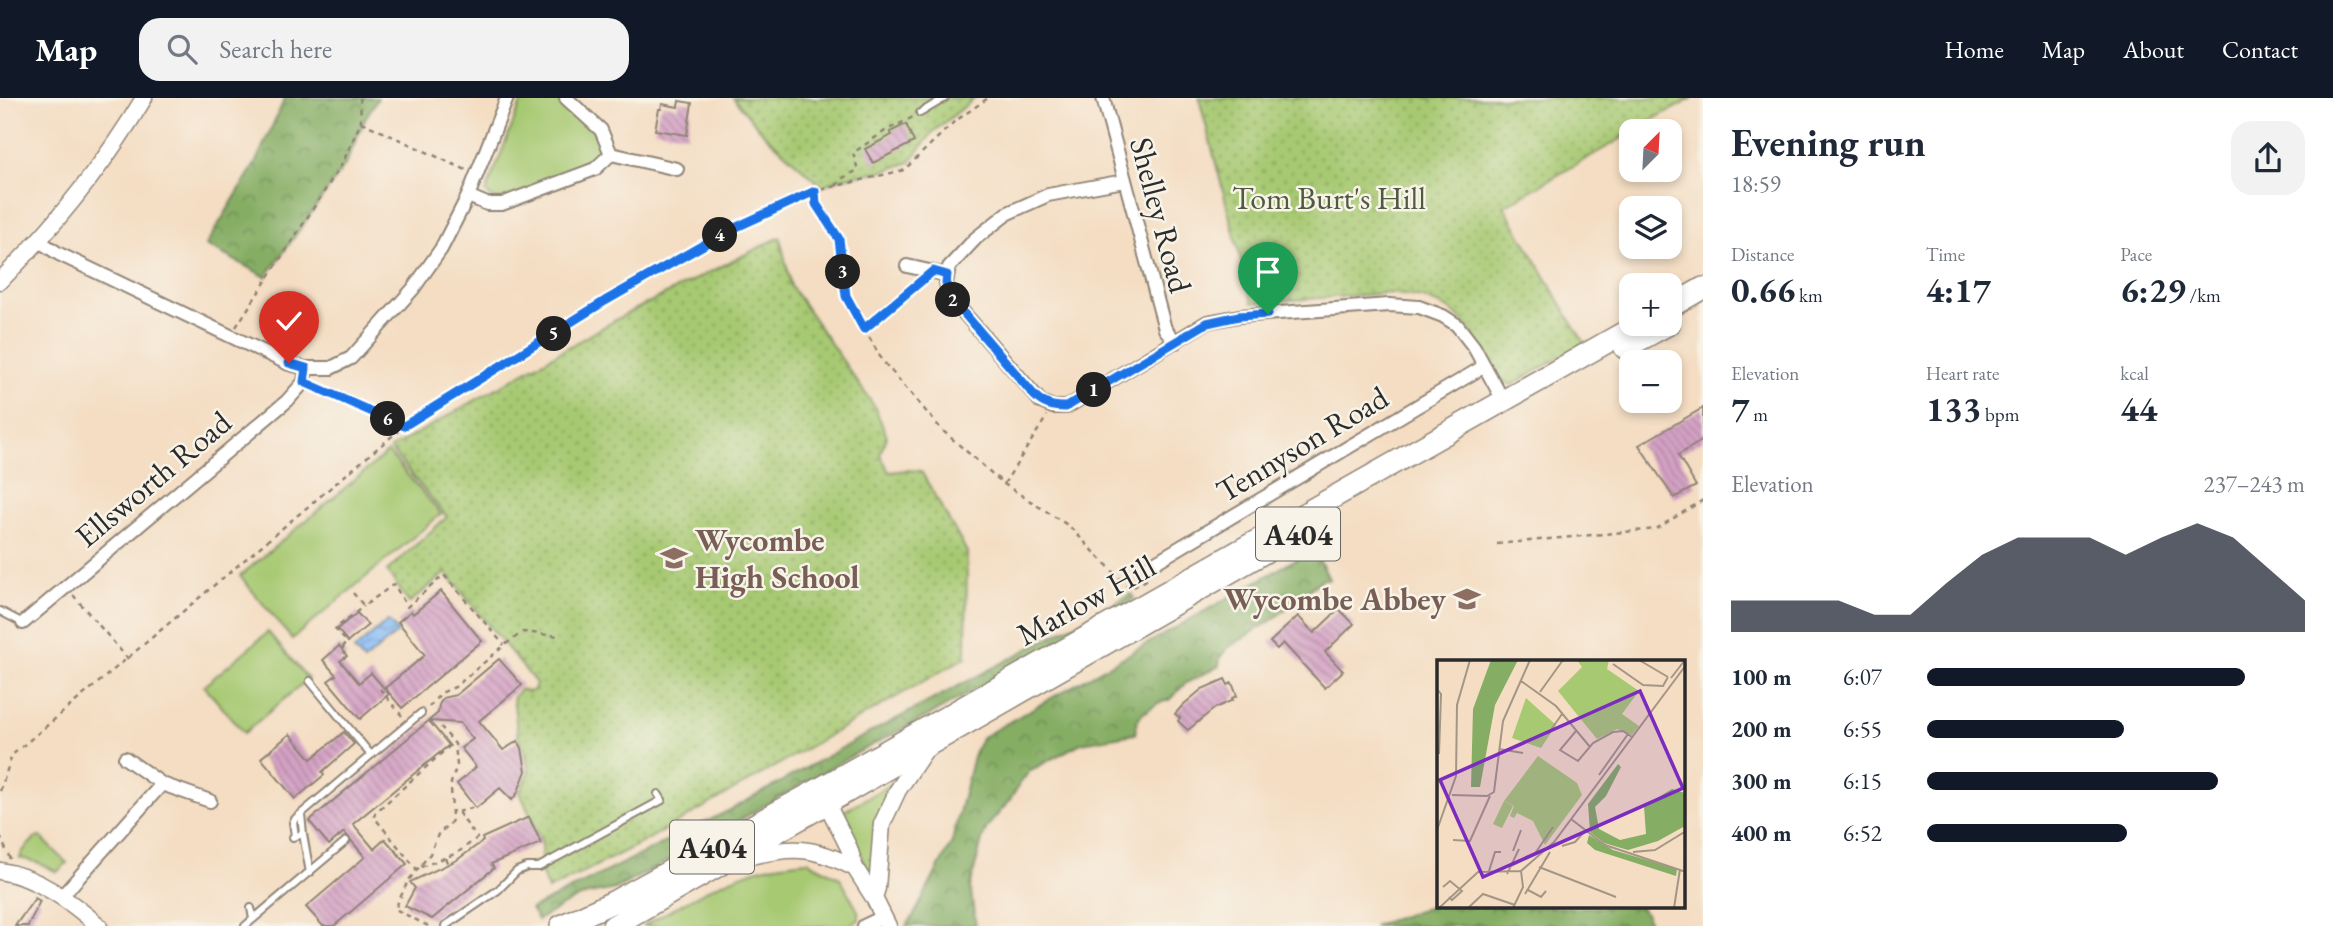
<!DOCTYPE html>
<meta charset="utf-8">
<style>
:root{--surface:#fff;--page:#f2f2f3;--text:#1f2937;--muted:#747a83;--accent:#111827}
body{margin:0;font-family:"EB Garamond",serif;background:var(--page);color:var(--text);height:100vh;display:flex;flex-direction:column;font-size:26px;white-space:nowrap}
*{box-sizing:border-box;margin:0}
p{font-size:23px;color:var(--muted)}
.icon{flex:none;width:38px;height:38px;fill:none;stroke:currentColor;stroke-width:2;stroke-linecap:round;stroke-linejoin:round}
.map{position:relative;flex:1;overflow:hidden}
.drawer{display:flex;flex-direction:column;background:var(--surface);width:630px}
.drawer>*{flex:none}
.needle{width:46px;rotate:24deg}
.buttons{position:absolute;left:1619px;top:21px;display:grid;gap:14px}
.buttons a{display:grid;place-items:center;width:63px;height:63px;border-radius:14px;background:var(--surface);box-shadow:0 4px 10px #0003;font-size:35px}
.pin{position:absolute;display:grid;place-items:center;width:60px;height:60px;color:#fff;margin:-72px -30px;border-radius:50% 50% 50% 0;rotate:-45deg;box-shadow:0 0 7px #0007}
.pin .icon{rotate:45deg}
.km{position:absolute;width:35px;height:35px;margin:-18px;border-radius:50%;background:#222;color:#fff;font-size:19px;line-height:35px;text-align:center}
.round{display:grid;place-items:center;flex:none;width:74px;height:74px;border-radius:21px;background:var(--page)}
.overview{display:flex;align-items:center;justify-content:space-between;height:119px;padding:0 28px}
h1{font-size:38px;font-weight:700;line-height:52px}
.figures{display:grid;grid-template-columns:repeat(3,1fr);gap:10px;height:119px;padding:7px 28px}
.figures div{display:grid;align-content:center}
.figures b{font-size:35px;font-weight:700}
.figures small{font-size:19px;font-weight:400}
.figures p{font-size:19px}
.chart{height:196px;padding:14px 28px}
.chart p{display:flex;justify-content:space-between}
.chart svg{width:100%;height:126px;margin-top:7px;fill:var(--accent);opacity:.7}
ul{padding:0 28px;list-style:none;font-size:23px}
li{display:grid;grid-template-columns:112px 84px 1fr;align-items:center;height:52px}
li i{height:18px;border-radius:9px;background:var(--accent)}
header{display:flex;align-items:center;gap:42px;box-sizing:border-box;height:98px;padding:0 35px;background:var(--accent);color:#fff}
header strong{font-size:33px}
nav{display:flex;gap:38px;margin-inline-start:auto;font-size:24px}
.search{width:490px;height:63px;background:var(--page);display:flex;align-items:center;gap:18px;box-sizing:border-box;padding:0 24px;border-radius:21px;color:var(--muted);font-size:26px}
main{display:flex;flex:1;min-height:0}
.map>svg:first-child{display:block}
.green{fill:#a7c972;stroke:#697a4e;stroke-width:2}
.forest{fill:url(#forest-crowns);stroke:#586c48;stroke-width:2}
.park{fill:url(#park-dots);stroke:#697a4e;stroke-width:2}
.water{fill:url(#water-waves);stroke:#597490;stroke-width:2}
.building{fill:url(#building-back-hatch)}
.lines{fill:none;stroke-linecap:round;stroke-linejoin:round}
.service-casing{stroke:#908476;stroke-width:10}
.minor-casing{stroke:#908476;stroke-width:16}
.tertiary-casing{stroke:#908476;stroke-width:19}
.primary-casing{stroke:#908476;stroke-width:24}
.path{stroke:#908476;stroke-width:2.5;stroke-dasharray:5 5;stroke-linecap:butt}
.service{stroke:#fff;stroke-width:6}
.minor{stroke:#fff;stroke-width:12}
.tertiary{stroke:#fff;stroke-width:16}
.primary{stroke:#fff;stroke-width:21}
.route-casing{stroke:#fff;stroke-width:14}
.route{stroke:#1a73e8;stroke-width:9}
.labels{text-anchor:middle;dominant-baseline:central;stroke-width:5;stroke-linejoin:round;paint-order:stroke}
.shield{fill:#f7f3e8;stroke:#686764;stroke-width:2}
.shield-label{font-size:30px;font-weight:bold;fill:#2b2b2b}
.park-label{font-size:32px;fill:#505a40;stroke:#f7f3e8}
.street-label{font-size:32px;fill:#2b2b2b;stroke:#f7f3e8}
.education-label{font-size:32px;font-weight:bold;fill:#785e54;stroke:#f7f3e8;text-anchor:start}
.inset-road{fill:none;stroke:#a49686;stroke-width:2}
.view{fill:#7b2cbf;fill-opacity:0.15;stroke:#7b2cbf;stroke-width:3.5}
.inset-edge{fill:none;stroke:#2b2b2b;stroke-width:3.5}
</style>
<header>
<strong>Map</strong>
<div class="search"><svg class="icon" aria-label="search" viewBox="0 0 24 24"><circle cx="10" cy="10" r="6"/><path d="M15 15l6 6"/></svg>Search here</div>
<nav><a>Home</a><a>Map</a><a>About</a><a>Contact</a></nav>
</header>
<main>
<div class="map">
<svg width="1703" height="828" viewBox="0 0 1703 828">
<defs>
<pattern id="forest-crowns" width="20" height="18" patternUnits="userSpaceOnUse" patternTransform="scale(1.75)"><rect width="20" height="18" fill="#85ad64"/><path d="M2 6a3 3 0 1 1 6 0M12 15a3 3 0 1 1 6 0" fill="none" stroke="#6d8d53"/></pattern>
<pattern id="park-dots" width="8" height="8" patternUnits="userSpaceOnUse" patternTransform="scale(1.75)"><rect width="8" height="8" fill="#a7c972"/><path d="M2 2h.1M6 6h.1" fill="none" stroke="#88a35e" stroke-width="1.8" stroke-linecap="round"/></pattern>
<pattern id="water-waves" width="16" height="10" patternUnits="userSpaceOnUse" patternTransform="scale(1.75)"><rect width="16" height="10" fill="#87bcf6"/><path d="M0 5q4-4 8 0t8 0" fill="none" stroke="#6f99c7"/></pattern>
<pattern id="building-back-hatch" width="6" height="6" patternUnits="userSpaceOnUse" patternTransform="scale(1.75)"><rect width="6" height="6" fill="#d4a1c4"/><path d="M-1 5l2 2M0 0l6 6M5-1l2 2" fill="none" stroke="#ac839f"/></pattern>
</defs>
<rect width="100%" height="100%" fill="#f7f3e8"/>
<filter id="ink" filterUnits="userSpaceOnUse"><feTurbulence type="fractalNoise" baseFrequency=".0143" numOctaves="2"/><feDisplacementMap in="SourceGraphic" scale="14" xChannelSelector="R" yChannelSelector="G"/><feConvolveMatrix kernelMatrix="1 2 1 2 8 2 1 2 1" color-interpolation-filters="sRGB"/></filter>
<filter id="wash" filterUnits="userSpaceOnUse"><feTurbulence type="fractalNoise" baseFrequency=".00686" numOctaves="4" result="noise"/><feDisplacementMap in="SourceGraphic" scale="28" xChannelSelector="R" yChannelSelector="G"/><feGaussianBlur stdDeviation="1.57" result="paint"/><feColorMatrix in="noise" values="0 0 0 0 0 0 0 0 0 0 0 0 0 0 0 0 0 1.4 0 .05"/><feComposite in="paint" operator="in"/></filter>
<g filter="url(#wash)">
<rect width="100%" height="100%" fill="#f4ddc2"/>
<path class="green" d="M523,0H562C580,17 618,41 592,68L502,101C495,101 489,100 486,94Z
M388,354L441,416L292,541L240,478Z
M268,534L308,581L244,635L204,588Z
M896,683L872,782L841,715Z
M41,739L67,765L57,774L39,765L20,760L22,754L35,740Z
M808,763L840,780L859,815V822L849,828H643C683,806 725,778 770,768C782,766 795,764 808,763Z"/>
<path class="forest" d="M285,0H378L366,19L345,67L266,179L206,147L255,66Z
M1314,451L1329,481H1322L1275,520L1228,550L1220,559L1219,568L1186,585L1169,602L1158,605L1142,616L1137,624L1135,636L1081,645L1031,672L1022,682L1010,702L987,729L982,742L970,789L976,828H906L914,817L952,744L973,658L981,640Z
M1132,496L1134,501L937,613L855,656L655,770L615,791L589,796L573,802L538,822L531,811L730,712L858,641Z
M1439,806V809H1641L1652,828H1373Z"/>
<path class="park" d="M733,0H975L933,34L910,64L887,72L842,80L822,88L764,36Z
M1199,0H1693L1631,33V35L1504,108L1584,245L1512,287L1500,281L1474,237L1461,221L1447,210L1423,200L1390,195L1252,205Z
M780,139L791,188L874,308L887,338L880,356L889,374L907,372L921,373L967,454L966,559L643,744L548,792L540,771L542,746L520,694L529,674L526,655L518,638L513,599L521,591L528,594L534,592L536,585L446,475L409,505L387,473L447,419L390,351L628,215Z"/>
<path class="water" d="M388,523L398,534L364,563L354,552Z"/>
<g id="blocks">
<path class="building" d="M679,3L692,5L687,37L655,32L659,11H661L662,6L678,9Z
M906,26L914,44L873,65L865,51L892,37L890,34Z
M1703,310V342L1678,357L1696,388L1674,400L1639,347Z
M441,493L482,543L402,610L385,590L425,557L398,524L411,513L413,516Z
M1339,511L1354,526L1325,554L1343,573L1325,590L1283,545L1277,551L1270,544L1298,518L1314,535Z
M357,515L368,527L348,544L337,531Z
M339,548L347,558L340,563L359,585L371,575L389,596L360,621L328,583L336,577L323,562Z
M499,561L522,587L479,623L503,652L518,643L522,650L526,673L517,696L512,702L500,690L476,710L457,686L476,669L461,650L473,641L460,625L429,623L449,647L353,726L374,751L385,741L407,766L334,828H323L306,809L365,759L344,734L329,747L309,723L438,615L439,607L443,600L456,597Z
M1225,581L1228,587L1232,585L1237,598L1232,600L1233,602L1215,610L1188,632L1178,623L1180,620L1175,616L1183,607L1202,591Z
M344,634L354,646L322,674L324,677L295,701L261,660L290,636L311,661Z
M529,719L541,745L491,766L494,770L432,821L405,808L415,790L410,784L457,762L483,743L482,740Z
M35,800L40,803L28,828H15Z"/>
</g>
</g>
<g filter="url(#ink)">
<use href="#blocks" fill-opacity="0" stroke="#908476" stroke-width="2"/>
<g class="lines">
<defs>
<path id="service" d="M920,15L945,0
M0,513L23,525
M310,583L371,657
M301,716L303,736
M295,738L293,724L296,720L421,615
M293,739L303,736L310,775
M251,810L253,821
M245,828L346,743
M445,828L498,792L517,773L527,769H539L662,702L658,696"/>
<path id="minor" d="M566,0L601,32L611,56L677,71
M1103,0L1165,231L1176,244
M1124,83L1048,97L1008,115L976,140L949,169L946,185L951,200L1041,304L1053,309H1067L1207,224L1239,218L1389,207L1419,209L1443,218L1457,227L1474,249L1503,302
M468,98L487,106H502L595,71L611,56
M39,143L59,156L289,266L306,270H331L351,260L413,191L441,151L468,98L507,0
M907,168L947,177
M1149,468L1483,269
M23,525L287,303L304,284L306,270
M125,660L162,686
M62,798L162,686L210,703
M864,828L883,819"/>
<path id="tertiary" d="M0,183C55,128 104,67 144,0
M820,700L826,704L849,750L855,770L874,800L888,828
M740,760C791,750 807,745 855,770
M0,773C38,779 70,803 99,828
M874,800L877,790L882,726L898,692L925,652"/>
<path id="primary" d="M1670,209L1703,190
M1625,250L1669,226
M561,828L613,804L812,695L1639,226
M613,828L1286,442"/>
</defs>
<use href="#service" class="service-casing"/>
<use href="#minor" class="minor-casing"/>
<use href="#tertiary" class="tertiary-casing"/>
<use href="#primary" class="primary-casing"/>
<path class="path" d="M361,24L466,72
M836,88L841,81L858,72L853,55L885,33L913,19
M815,93L816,106L840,141L846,198L882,262L942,332L1004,386L1069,428L1130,491L1148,481
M1267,187L1268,204
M236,229L342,66L361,24L360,0
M864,231L921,184
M314,288L404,328
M1004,386L1047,318
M1497,446L1656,431L1703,402
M353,495L364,508L394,486L407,509L444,477L504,547
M73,497L128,561
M343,551L345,542L335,531L364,508
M380,591L402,618
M429,609L441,595L455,589L506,546L523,534L558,538
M0,693L12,657L404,328L460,291L524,255L605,203L728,133L815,93L904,72L954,24L988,0
M458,714L475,709
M0,738L10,761
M445,760L448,766
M421,769L457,755L477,740L458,714L453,713
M418,773L374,719L375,715L453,645
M428,828L395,811L408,783L430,756L439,734L448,729L452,722L451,685L457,667L455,646L441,629"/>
<use href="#service" class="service"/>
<use href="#minor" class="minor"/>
<use href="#tertiary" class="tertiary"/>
<use href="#primary" class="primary"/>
</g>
</g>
<g class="lines" filter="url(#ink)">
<defs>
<path id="route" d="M289,265L306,270L304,284L404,328L605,203L728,133L815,93L816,106L839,141L846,198L864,231L933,173L947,177L946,185L951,200L1034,297C1044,307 1052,309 1066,309L1207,225L1239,218L1268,216"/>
</defs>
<use href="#route" class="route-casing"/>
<use href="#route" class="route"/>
</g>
<defs>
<symbol id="school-bare" viewBox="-9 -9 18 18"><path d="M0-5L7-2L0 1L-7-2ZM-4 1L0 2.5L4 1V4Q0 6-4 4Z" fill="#8d6e63" stroke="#f7f3e8" stroke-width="2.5" paint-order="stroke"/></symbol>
</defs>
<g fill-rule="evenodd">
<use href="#school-bare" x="655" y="441" width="38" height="38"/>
<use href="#school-bare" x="1448" y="482" width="38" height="38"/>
</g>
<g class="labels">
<g class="shield">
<rect x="1256" y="409.5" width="84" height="53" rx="5"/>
<rect x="670" y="722.5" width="84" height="53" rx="5"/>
</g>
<g class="shield-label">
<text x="1298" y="436">A404</text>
<text x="712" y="749">A404</text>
</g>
<g class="park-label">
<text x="1329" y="100">Tom Burt's Hill</text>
</g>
<g class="street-label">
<text transform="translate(1161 117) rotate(75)">Shelley Road</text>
<text transform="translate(1302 346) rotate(-31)">Tennyson Road</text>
<text transform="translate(153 381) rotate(-40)">Ellsworth Road</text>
<text transform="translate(1086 502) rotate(-29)">Marlow Hill</text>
</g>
<g class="education-label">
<text x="695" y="442">Wycombe<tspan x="695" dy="37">High School</tspan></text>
<text x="1446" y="501" text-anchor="end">Wycombe Abbey</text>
</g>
</g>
<g transform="translate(1437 562)">
<rect width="248" height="248" fill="#f4ddc2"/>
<path d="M67,141L76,146L65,168L56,164Z" fill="#a7c972"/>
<path d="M54,0H81L58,45L43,127H34L36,49ZM181,104L184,107L169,136L158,147L162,169L183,180L209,174L207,146L235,129L248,133V166L221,181L191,190L167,183L153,172L151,144ZM152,175L176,190L240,209L239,216L158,190L150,183Z" fill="#85ad64"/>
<path d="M140,0H172L170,9L202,31L185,54L202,66L195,75L180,69L160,79L121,31L145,7ZM89,38L119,65L104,88L75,78ZM101,96L140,123L145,135L108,185L96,161L80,153L77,158L73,156L77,146L67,141Z" fill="#a7c972"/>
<path class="inset-road" d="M202,0L231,17M176,4L206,25L226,26L231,17M234,18L248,0M84,21L119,46L153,87M0,29L4,34L2,94M103,32L126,0M139,71L123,90L141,101L156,83L176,72L186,71L195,77M111,74L125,54M62,89L86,93M162,115L191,74M15,135L50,136L57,132L66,61L93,0M134,159L168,185L249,212M0,170L19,116L20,45L33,0M16,180L33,181L53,136M125,186L138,182L149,170M76,191L84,170M196,192L218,190L249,171M74,206L97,195L116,167M102,207L179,237M52,211L58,192H64M70,214L82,189M6,227L13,221L25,231L15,240L12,237M91,230L104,237L109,231M88,234L113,192M2,248L41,212L84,211M31,248L46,234L78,245M76,248L86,227L84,211L117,182L249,5M237,248L243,209"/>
<path class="view" d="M203,31L246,128L46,217L3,120Z"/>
<rect width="248" height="248" class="inset-edge"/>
</g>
</svg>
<div class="buttons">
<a><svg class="needle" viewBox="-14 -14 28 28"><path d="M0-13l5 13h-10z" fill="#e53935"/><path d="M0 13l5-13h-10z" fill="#747a83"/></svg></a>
<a><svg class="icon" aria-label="layers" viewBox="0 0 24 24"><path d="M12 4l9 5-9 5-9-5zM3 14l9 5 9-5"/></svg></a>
<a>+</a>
<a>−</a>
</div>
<div class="pin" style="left:1268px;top:216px;background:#1e9e55"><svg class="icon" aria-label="arrive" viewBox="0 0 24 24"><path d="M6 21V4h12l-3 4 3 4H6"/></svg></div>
<div class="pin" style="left:289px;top:265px;background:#d93025"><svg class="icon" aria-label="check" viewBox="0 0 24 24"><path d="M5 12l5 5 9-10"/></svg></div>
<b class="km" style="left:1094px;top:292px">1</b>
<b class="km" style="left:953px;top:202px">2</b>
<b class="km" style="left:843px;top:174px">3</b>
<b class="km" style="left:720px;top:137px">4</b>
<b class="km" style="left:554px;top:236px">5</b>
<b class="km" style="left:388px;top:321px">6</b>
</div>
<section class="drawer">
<div class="overview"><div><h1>Evening run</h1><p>18:59</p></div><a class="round"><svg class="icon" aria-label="share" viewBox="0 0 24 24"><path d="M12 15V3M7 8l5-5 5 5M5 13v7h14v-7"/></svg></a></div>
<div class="figures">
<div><p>Distance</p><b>0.66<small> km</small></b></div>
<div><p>Time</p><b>4:17</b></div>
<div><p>Pace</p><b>6:29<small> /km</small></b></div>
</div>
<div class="figures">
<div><p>Elevation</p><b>7<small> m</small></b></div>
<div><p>Heart rate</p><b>133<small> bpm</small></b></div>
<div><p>kcal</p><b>44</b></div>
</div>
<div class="chart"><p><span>Elevation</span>237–243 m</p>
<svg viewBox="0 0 160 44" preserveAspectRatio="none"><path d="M0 44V33L10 33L20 33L30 33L40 38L50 38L60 27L70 17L80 11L90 11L100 11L110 17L120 11L130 6L140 11L150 22L160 33V44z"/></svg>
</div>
<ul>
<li><b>100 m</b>6:07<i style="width:84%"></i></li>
<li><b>200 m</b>6:55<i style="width:52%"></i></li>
<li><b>300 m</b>6:15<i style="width:77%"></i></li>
<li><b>400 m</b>6:52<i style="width:53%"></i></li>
</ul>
</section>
</main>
